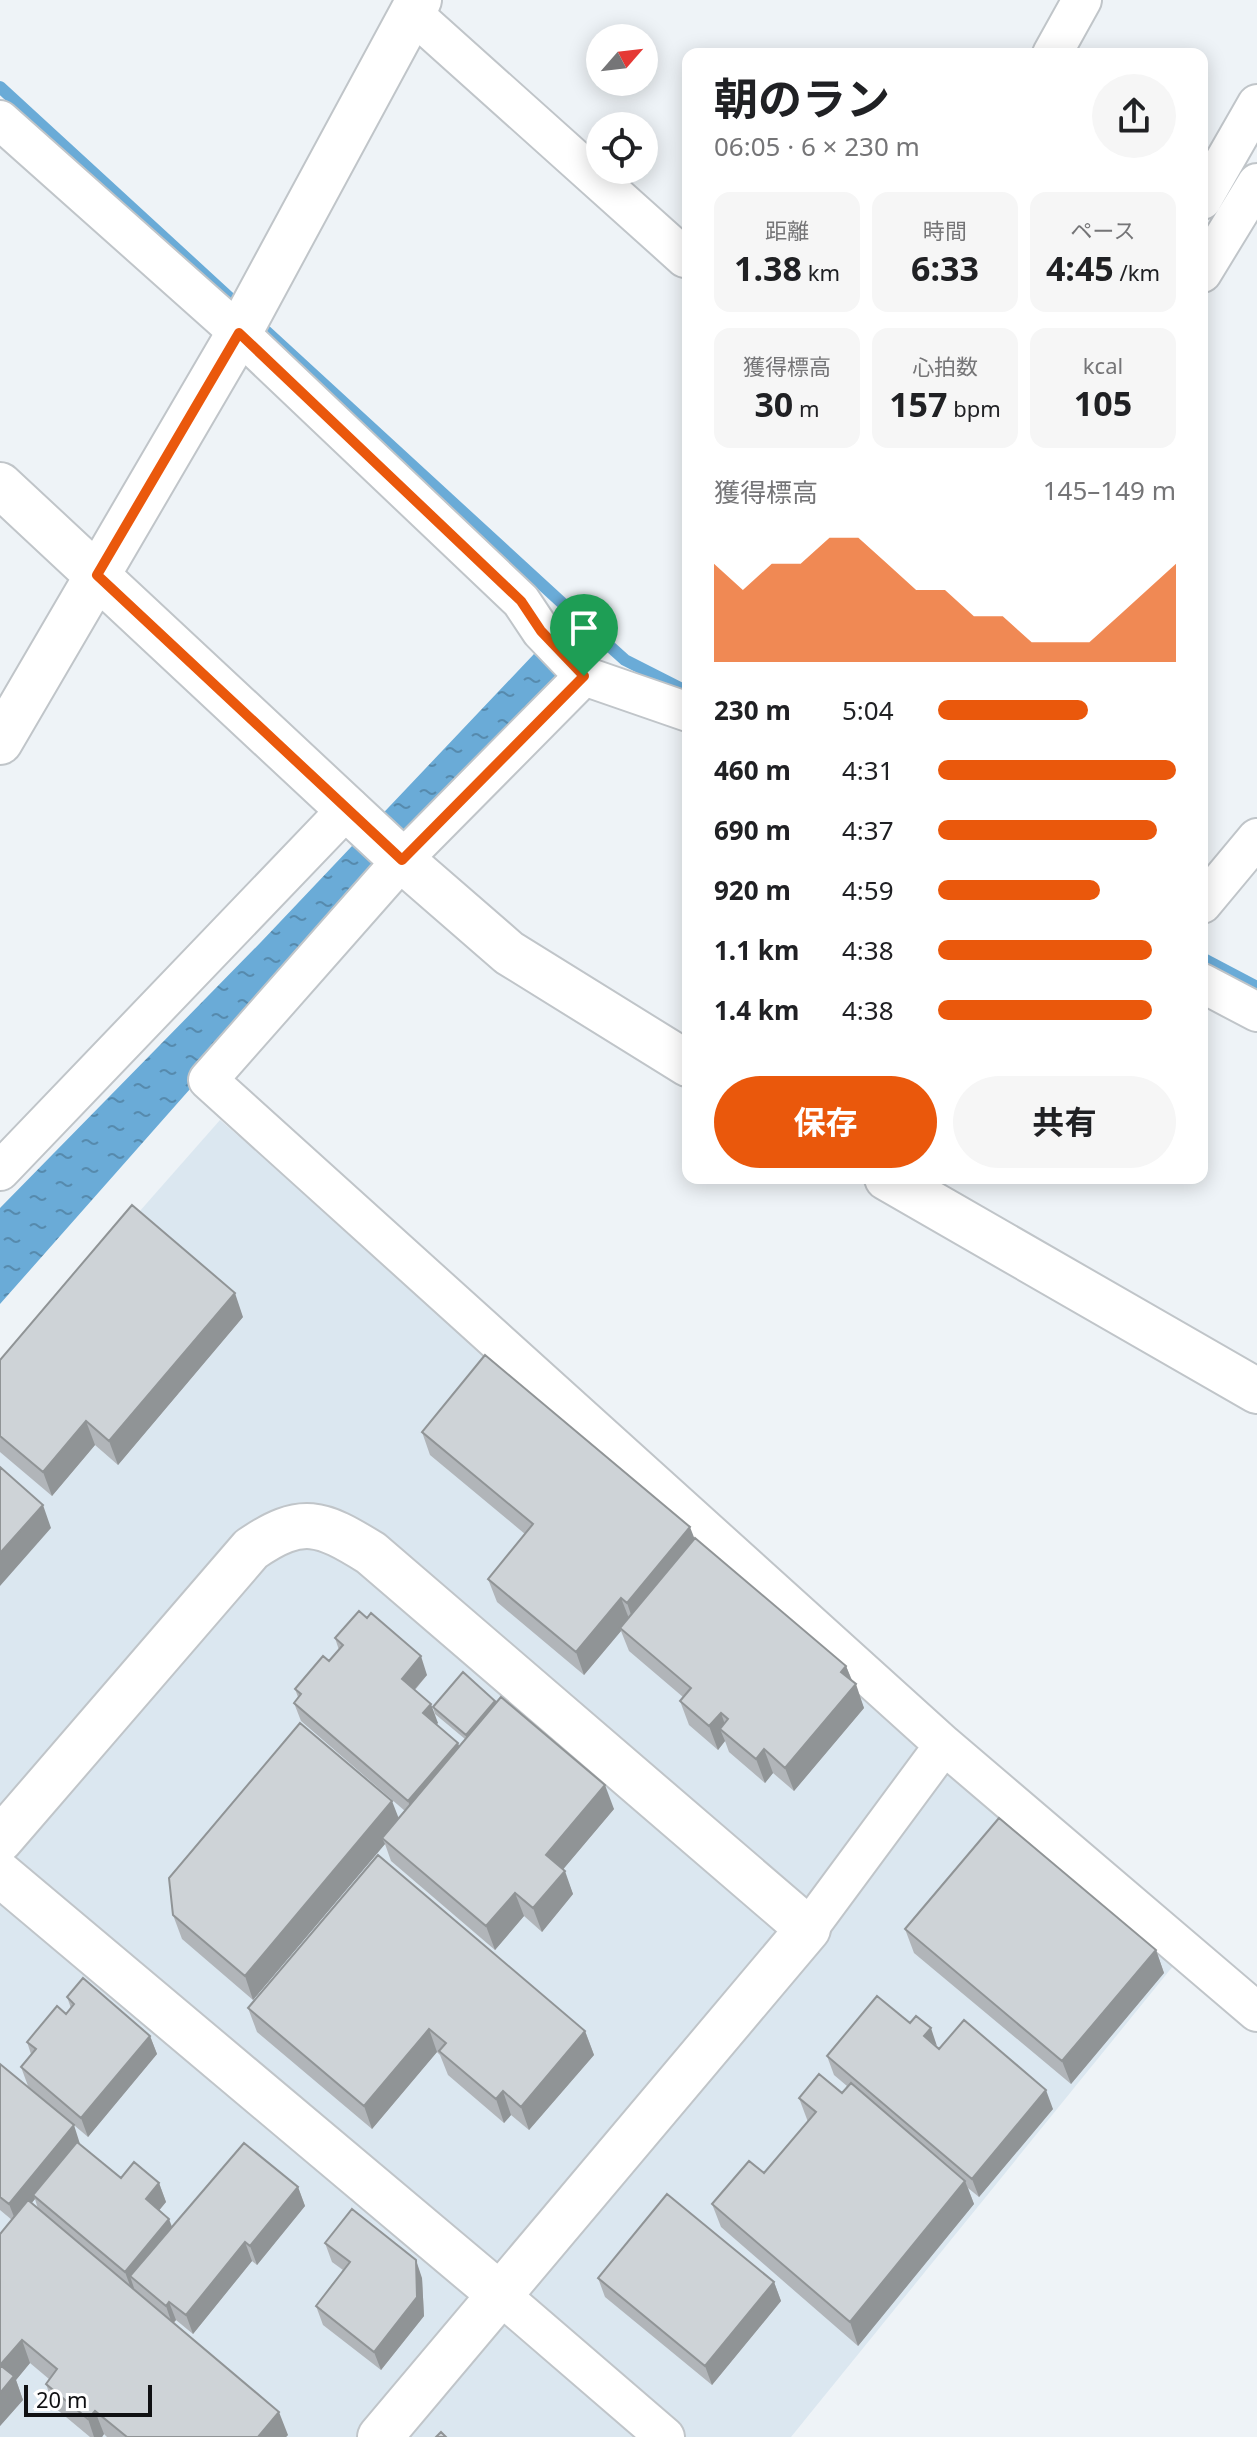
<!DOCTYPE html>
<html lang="ja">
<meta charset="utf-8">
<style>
:root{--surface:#fff;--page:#f6f6f6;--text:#202124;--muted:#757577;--accent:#ea580c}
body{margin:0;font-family:"Noto Sans","Noto Sans JP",sans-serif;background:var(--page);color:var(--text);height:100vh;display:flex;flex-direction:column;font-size:30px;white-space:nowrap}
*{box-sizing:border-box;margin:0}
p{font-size:26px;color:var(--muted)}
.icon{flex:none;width:44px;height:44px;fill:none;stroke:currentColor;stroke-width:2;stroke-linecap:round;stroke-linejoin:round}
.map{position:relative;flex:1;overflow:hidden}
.details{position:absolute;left:682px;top:48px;width:526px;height:1136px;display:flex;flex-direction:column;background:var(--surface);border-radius:16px;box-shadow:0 4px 20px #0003}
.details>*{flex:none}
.needle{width:52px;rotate:62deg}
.buttons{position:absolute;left:586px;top:24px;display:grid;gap:16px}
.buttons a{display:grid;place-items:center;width:72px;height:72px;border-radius:50%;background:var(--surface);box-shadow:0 4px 20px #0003;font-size:40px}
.scale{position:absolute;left:24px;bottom:20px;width:128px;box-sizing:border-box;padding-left:8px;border:4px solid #101113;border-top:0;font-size:22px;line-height:28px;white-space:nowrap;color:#101113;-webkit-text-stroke:6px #fff;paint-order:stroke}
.pin{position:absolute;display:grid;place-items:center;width:68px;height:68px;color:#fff;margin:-82px -34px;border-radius:50% 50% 50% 0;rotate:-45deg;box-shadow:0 0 8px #0007}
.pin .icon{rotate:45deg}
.round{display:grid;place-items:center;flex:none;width:84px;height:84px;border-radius:42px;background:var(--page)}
.summary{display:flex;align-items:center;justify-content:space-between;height:136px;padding:0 32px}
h1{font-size:44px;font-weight:700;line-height:60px}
.figures{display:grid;grid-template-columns:repeat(3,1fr);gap:12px;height:136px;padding:8px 32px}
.figures div{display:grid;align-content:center;border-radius:16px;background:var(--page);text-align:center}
.figures b{font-size:34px;font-weight:700}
.figures small{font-size:22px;font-weight:400}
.figures p{font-size:22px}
.chart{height:224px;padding:16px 32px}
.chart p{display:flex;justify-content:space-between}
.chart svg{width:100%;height:144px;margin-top:8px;fill:var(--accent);opacity:.7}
.primary-button{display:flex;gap:16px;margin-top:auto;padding:16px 32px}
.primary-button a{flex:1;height:92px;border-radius:48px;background:var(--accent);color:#fff;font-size:32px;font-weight:700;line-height:92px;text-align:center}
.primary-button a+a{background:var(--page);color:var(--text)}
ul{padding:0 32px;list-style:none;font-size:26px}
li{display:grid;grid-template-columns:128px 96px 1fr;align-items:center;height:60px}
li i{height:20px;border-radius:10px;background:var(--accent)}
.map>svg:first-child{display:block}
.built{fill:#dbe7f0}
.water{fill:url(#water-ripples)}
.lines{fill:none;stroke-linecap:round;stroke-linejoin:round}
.stream{stroke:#6aabd7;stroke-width:12}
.minor-casing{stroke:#c0c5c9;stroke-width:42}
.tertiary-casing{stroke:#c0c5c9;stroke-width:48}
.minor{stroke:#fff;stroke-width:38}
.tertiary{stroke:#fff;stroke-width:44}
.wall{fill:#b1b5b9;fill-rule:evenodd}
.shaded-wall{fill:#909496}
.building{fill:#ced3d7;stroke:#909496;stroke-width:2}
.route-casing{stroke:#fff;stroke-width:16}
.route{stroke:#ea580c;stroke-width:10}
</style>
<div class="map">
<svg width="1257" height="2437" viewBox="0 0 1257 2437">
<defs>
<pattern id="water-ripples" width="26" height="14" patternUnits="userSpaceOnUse" patternTransform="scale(2)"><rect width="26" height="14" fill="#6aabd7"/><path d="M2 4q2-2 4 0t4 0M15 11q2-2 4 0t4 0" fill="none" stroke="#568aad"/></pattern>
</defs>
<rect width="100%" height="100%" fill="#eef3f7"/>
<path class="built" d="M220,1120L1186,1950L791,2437H0V1370Z"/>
<path class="water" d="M534,654L569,680L381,873L0,1304V1208L261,942Z"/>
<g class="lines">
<path class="stream" d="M0,87L586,625L625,660L688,692
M1202,958L1257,987"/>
<defs>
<path id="minor" d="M412,13L685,258L688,254
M1052,54L1082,0
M0,120L239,333L521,601L541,631L584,676L688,712
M1202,200L1257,104
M1202,273L1257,183
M584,676L402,860L208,1080L944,1745L1257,2012
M1202,904L1257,838
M1202,983L1257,1012
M0,1171L349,807
M808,1929L944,1745
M498,2293L665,2437"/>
<path id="tertiary" d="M0,485L402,860L509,953L688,1064
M0,742L239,333L419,0
M887,1178L1257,1391
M0,1840L251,1549C302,1514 321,1522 371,1553L808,1929L380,2437
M0,1874L498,2293"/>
</defs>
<use href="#minor" class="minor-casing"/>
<use href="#tertiary" class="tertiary-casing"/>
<use href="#minor" class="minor"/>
<use href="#tertiary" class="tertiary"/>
</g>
<path class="wall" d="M243,1317L118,1465L95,1445L52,1496L0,1452V1360Z
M422,1432L694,1539L846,1666L864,1708L794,1791L773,1773L765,1783L729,1752L725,1741L718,1750L689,1725L680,1701L683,1697L629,1651L621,1631L584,1675L497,1602L488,1579L525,1534L430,1455Z
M335,1638L427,1675L415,1690L438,1723L436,1724L459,1746L465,1739L435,1714L433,1707L496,1703L614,1809L563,1869L573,1894L542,1932L524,1916L495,1950L391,1861L385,1844L253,2000L182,1939L173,1915L399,1818L405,1811L301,1721L294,1703L298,1697L295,1689L329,1661L339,1650Z
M905,1929L1156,1950L1164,1973L1071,2084L914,1953Z
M67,1997L150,2036L157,2054L88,2137L28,2086L21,2067L31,2054L27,2042L66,2014L71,2008Z
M248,2008L585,2031L594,2055L529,2130L511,2115L504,2123L448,2075L440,2055L437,2052L372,2129L257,2032Z
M937,2047L1053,2109L979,2197L968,2188L974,2204L858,2346L721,2227L712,2204L764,2173L808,2122L799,2098L842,2093L847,2086L834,2075L827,2056Z
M0,2064L80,2144L121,2178L159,2183L166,2202L159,2210L172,2227L298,2187L305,2206L257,2265L252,2261L193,2334L176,2320L174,2323L288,2435L286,2437H107L104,2434L102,2437H90L54,2407L46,2384L49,2379L30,2363L16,2380L23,2400L0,2426L12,2220L0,2210ZM35,2199L38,2209L31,2203Z
M325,2243L422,2278L424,2316L381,2370L323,2325L316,2306L343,2270L332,2262Z
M598,2278L774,2282L781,2301L712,2385L605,2297Z"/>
<path class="shaded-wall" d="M235,1293L243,1317L118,1465L109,1441Z
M86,1421L95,1445L52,1496L43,1472Z
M43,1505L51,1528L0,1586V1553Z
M690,1527L699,1550L635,1626L627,1603Z
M621,1598L630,1621L620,1628L621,1631L584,1675L576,1652Z
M421,1656L427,1675L408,1697L402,1679Z
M846,1666L854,1686L856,1684L864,1708L794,1791L785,1768L841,1672Z
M495,1701L498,1707L468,1742L466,1735Z
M431,1704L438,1723L430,1731L423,1713Z
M721,1713L729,1736L720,1729L725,1741L718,1750L709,1726Z
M458,1743L465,1762L415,1820L408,1801Z
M764,1749L773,1773L765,1783L756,1759Z
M605,1785L614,1809L555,1879L546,1855Z
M392,1801L401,1824L382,1838L385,1844L253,2000L245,1976Z
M565,1871L573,1894L542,1932L533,1908Z
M515,1893L524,1916L495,1950L486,1926Z
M1156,1950L1164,1973L1071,2084L1062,2061Z
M931,2028L937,2046L924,2036Z
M429,2029L437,2052L372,2129L364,2106Z
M585,2031L594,2055L529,2130L521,2107Z
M150,2036L157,2054L88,2137L81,2118Z
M1046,2090L1053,2109L979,2197L972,2179Z
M503,2091L511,2115L504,2123L496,2099Z
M74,2125L80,2144L33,2195L35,2199L16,2222L9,2204Z
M965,2181L974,2204L858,2346L850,2322Z
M159,2183L166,2202L153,2218L146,2199Z
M298,2187L305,2206L257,2265L250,2246Z
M169,2219L176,2237L130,2276L134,2288L132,2291L125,2272Z
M245,2242L252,2261L193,2334L186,2315Z
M416,2260L422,2278L424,2316L381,2370L374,2352Z
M774,2282L781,2301L712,2385L705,2366Z
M169,2302L176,2320L172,2324L166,2306Z
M22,2340L30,2363L16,2380L23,2400L0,2426V2365Z
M95,2411L104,2434L102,2437H94L88,2419Z
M279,2412L288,2435L286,2437H258Z"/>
<path class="building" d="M132,1205L235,1293L109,1441L86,1421L43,1472L0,1436V1360Z
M485,1355L690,1527L627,1603L621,1598L576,1652L488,1579L533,1524L422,1432Z
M0,1467L43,1505L0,1553Z
M695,1538L846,1666L841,1672L856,1684L785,1768L764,1749L756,1759L720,1729L728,1719L721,1713L709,1726L680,1701L691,1688L620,1628Z
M359,1611L367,1618L371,1613L421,1656L402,1679L431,1704L423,1713L458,1743L408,1801L294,1703L301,1694L295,1689L323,1656L329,1661L343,1645L335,1638Z
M463,1672L495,1701L466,1735L433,1707Z
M501,1697L605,1785L546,1855L565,1871L533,1908L515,1893L486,1926L382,1838Z
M300,1723L392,1801L245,1976L173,1915L169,1878Z
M999,1818L1156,1950L1062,2061L905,1929Z
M378,1855L585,2031L521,2107L503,2091L496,2099L439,2051L446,2043L429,2029L364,2106L248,2008Z
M83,1978L150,2036L81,2118L21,2067L36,2049L27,2042L57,2006L66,2014L74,2004L67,1997Z
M877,1996L910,2023L916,2016L931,2028L924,2036L939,2049L964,2020L1046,2090L972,2179L827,2056Z
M0,2064L74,2125L9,2204L0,2197Z
M819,2074L842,2093L851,2083L965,2181L850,2322L712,2204L749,2161L764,2173L816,2112L799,2098Z
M77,2142L121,2178L134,2162L159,2183L146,2199L169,2219L125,2272L33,2195Z
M244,2143L298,2187L250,2246L245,2242L186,2315L169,2302L166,2306L130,2276Z
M667,2194L774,2282L705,2366L598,2278Z
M28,2200L279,2412L258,2437H127L95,2411L88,2419L46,2384L57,2369L22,2340L0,2365L14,2376L0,2393V2234Z
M352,2209L416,2260L417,2297L374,2352L316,2306L350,2262L325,2243Z
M441,2432L446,2437H436Z"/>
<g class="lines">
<defs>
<path id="route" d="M239,333L521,601L541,631L584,676L402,860L97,575Z"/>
</defs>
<use href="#route" class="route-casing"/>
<use href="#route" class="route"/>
</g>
</svg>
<div class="buttons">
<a><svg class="needle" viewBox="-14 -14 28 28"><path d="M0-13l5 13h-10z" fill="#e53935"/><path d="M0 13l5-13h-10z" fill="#757577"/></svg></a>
<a><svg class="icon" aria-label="locate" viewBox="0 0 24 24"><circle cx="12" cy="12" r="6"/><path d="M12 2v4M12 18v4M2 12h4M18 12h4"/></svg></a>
</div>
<div class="scale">20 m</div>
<div class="pin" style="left:584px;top:676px;background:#1e9e55"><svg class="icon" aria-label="arrive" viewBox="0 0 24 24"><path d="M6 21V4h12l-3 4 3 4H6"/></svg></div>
<section class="details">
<div class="summary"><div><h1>朝のラン</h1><p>06:05 · 6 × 230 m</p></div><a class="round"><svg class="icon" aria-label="share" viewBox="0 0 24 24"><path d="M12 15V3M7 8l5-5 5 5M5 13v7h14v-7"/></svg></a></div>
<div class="figures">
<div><p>距離</p><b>1.38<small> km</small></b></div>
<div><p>時間</p><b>6:33</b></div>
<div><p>ペース</p><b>4:45<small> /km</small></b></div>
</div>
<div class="figures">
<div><p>獲得標高</p><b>30<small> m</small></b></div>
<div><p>心拍数</p><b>157<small> bpm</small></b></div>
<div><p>kcal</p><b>105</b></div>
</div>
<div class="chart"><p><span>獲得標高</span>145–149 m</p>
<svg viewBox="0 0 160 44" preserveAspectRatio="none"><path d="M0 44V14L10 22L20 14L30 14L40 6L50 6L60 14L70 22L80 22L90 30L100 30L110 38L120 38L130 38L140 30L150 22L160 14V44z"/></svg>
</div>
<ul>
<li><b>230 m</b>5:04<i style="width:63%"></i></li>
<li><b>460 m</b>4:31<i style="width:100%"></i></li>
<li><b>690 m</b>4:37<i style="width:92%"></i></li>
<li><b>920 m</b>4:59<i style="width:68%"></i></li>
<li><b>1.1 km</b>4:38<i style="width:90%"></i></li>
<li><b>1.4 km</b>4:38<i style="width:90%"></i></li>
</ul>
<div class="primary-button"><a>保存</a><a>共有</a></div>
</section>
</div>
